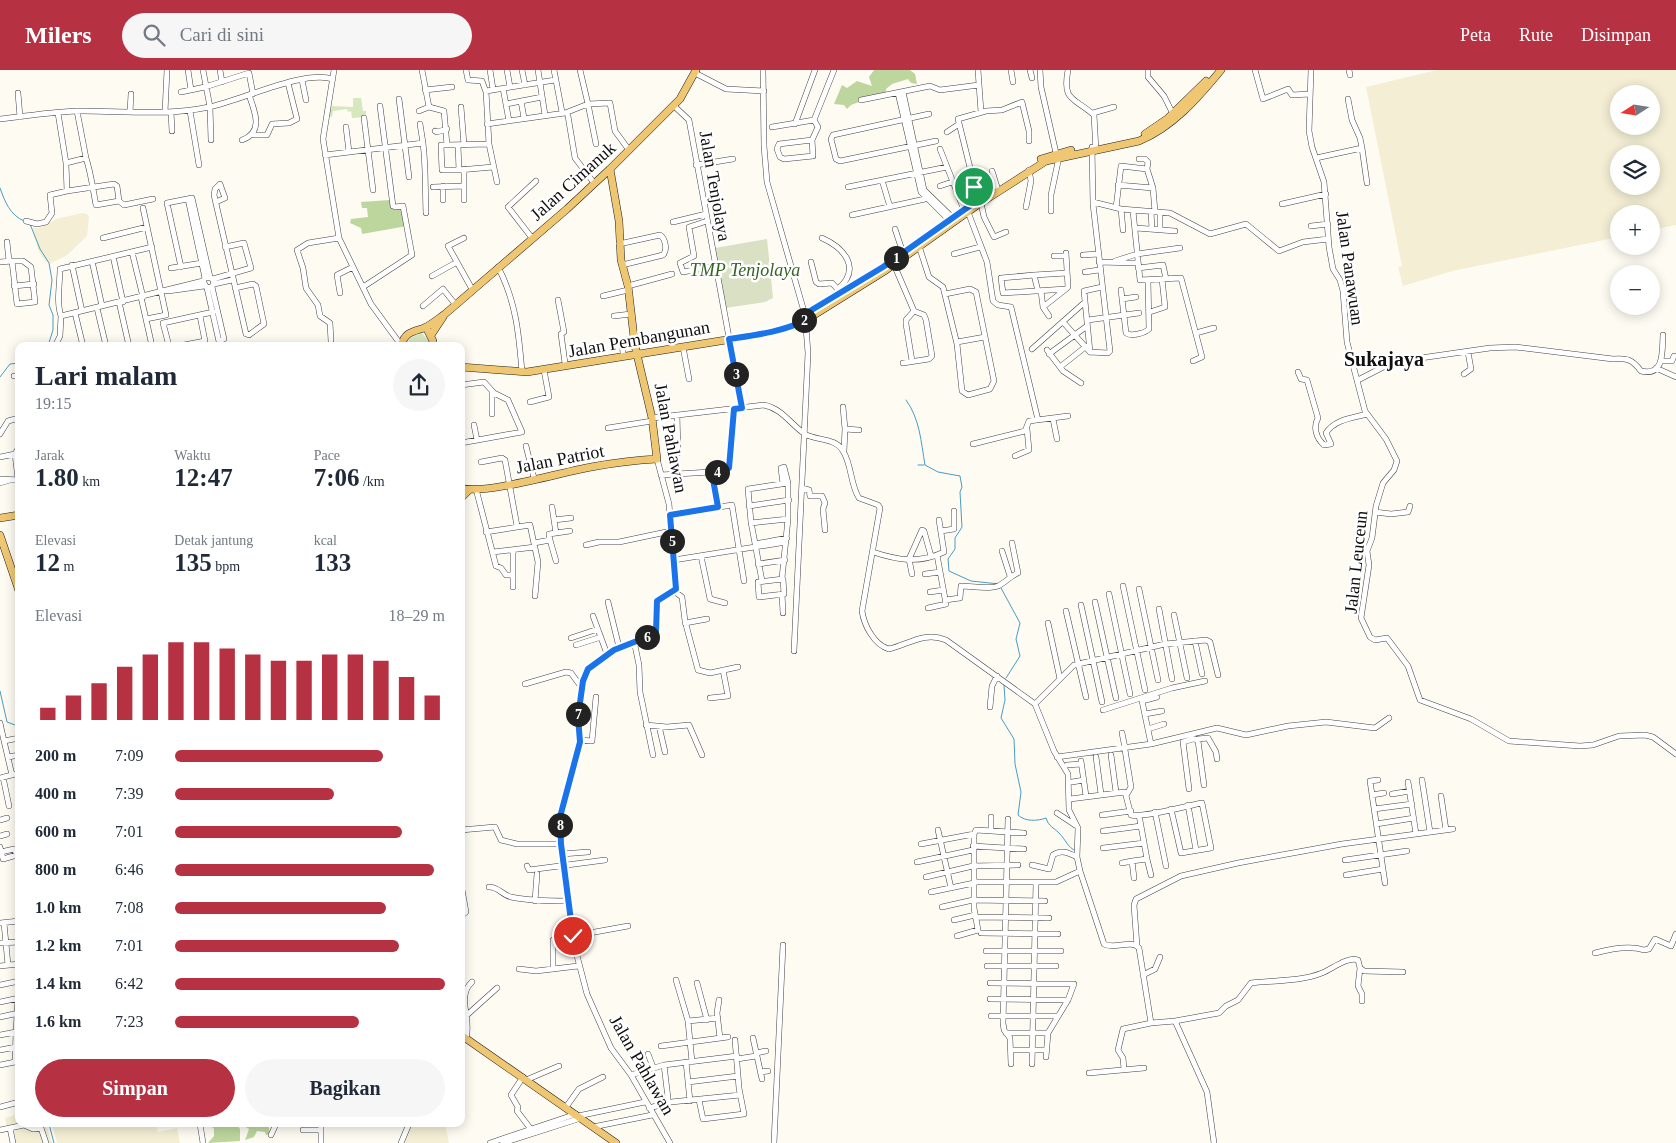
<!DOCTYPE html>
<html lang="id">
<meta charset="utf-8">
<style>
:root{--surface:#fff;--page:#f6f6f7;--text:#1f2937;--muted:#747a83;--accent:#b63142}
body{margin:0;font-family:"Times New Roman",serif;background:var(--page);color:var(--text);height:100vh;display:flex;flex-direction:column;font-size:19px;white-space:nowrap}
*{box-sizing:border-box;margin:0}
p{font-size:16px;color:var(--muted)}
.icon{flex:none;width:28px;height:28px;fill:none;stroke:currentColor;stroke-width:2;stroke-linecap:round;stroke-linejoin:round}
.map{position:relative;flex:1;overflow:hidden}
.drawer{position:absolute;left:15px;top:272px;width:450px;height:785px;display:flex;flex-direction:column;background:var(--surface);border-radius:10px;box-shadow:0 2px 12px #0003}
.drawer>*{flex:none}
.needle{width:32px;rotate:258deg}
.fabs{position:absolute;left:1610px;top:15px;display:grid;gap:10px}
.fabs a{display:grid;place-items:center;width:50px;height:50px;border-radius:50%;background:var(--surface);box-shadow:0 2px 12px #0003;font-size:25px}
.pin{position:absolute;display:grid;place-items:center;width:42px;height:42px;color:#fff;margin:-21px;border:2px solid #fff;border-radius:50%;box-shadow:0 1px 5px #0007}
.km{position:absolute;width:25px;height:25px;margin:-12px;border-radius:50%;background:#222;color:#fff;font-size:14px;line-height:25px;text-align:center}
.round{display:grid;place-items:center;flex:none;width:52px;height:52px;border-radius:26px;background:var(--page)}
.head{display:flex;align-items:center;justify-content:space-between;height:85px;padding:0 20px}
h1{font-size:28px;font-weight:800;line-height:38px}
.metrics{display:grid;grid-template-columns:repeat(3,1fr);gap:8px;height:85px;padding:5px 20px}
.metrics div{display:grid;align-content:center}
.metrics b{font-size:25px;font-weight:800}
.metrics small{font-size:14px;font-weight:400}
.metrics p{font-size:14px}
.chart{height:140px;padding:10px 20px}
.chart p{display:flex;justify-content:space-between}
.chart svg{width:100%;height:90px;margin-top:5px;stroke:var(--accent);stroke-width:6}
.button{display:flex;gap:10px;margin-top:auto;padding:10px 20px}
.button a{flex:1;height:58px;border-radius:30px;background:var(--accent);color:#fff;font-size:20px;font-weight:800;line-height:58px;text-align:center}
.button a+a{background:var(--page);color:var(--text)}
ul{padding:0 20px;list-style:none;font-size:16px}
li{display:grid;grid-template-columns:80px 60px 1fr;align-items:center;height:38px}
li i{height:12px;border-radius:6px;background:var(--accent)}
header{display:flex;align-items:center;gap:30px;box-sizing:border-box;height:70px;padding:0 25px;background:var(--accent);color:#fff}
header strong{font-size:24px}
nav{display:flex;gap:28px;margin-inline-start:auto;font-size:18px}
.search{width:350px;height:45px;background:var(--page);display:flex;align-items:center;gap:12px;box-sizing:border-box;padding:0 18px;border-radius:28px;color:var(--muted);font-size:19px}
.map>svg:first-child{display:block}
.farmland{fill:#f3eed4;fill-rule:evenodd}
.green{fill:#d7e7be}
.forest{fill:#bcd69e}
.cemetery{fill:#d9e0c4}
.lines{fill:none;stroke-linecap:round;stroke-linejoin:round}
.stream{stroke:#479dc4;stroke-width:1}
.minor-casing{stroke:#424242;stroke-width:6}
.major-casing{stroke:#202020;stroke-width:8}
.minor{stroke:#fff;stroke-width:5}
.major{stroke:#efc672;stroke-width:7}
.route-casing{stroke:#fff;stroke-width:10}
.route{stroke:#1a73e8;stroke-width:6}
.labels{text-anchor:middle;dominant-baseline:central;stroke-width:5;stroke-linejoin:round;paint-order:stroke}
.street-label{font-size:18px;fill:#0f0f0f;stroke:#fff}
.park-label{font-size:18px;font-style:italic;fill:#366324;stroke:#fff}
.quarter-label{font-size:20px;font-weight:bold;fill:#0f0f0f;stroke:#fff}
</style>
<header>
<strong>Milers</strong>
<div class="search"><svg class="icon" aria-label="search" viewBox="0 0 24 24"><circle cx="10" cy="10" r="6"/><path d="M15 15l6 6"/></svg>Cari di sini</div>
<nav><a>Peta</a><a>Rute</a><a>Disimpan</a></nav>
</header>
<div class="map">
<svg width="1676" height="1073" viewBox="0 0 1676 1073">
<rect width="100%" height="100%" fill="#fefbf3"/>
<path class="farmland" d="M1437,0H1676V155L1651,160V144H1619V167L1452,201L1403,216L1398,197L1402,196L1366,17ZM1619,24H1651V56H1619ZM1619,84H1651V116H1619Z
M82,143L87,144L89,147L87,166L66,186L51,193L46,192L38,180L33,158H40L56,149Z
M19,1044V1054H46L52,1073H10L5,1048Z
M52,1054H156L158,1062L177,1058L180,1073H57Z
M410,1054H445L449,1073H404Z"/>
<path class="green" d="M353,28H361L363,41H366V47L352,48L351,41L348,42L347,39L333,41L332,47L328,46L332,36L353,37Z
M421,262L429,271L427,276H407L409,269Z"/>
<path class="forest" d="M874,0H910L915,4L917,14L911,13L908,9L892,14L886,19V23L859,29V32L851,35L847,39L844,35L834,34L842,15L847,18L857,11L872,16L869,7Z
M390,130L391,137H403L407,156L362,164L361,158L350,153L351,149L368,147L367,138H362L361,132Z
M210,1054H236L240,1059V1071L208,1073L214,1066V1059Z
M241,1054H268L270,1064L266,1065L265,1062L257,1061L254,1067L245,1070L249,1059Z"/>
<path class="cemetery" d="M767,169L773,228L765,232L725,238L715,178Z"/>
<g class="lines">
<path class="stream" d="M0,118C5,132 10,145 24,151
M30,154L40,179L49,193L52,210L49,235L53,245V260L48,276
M0,307L10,294L19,293
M906,330C920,349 921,372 925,395L938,402L960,406L962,417L960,422L962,457L955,468V479L948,489L949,501L971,511L999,514
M918,395H924
M1001,518L1020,553L1016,569L1020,586L1006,608
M1004,615L1005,630L1001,648L1014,669L1015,694L1021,722L1018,745C1025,752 1038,751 1046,748C1049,757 1053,757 1059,763C1066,770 1067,777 1076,781
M0,621L7,652L15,655L19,654
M49,1054L54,1073"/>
<defs>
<path id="minor" d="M188,0L191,20
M203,0L210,37L211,70
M220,0L222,12
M334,0L323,69L339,168L371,234L401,275
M422,0L429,37
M466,0L468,10L482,11L486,22
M490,0L493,19
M507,0L510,17
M522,0L525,15
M538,0L545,45
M554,0L562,42
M580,0L588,34L610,33L615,61L629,80
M763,0L764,76L767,112L805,245L808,283L794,581
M978,0L981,42
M1011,0L1013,12
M1030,0L1032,8
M1040,0L1041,17L1056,83
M1068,0C1062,32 1074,27 1094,45L1096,81
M1148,0V7L1164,26L1173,44
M1255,0L1263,29L1288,19L1292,25L1310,24
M1311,0L1309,61L1312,77L1324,112L1329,177L1333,199L1340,210L1343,221L1347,272L1365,341L1386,369L1397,391L1394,400L1383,413L1376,436L1372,468L1367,481L1369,495L1361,548L1370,567L1375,570L1387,568L1408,596L1420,630L1471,649L1509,671L1580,676L1593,675L1619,666L1645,665L1653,667L1676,684
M1349,0L1350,5
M695,3L726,19L764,21
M302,10L306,30
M503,18L509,51
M425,20L452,17
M181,22L205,17L249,3L253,24
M903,22L924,120L956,151
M18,23L20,47
M898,23L921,122L952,153
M399,29L409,107
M861,30L930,16L940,20L979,15
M521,31L524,48
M506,34L542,27
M673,35L689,50L742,338
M380,36L393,136
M461,37L464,75
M77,41L86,88
M190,41L199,95
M419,41L429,37L444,41L447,75L489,74L486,21L555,10
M130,42L131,24
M165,42L167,0
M171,42L172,61
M58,43L66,93V94L67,121L114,114L117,116L119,131L96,135C93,120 91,103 86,88L66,93
M1093,43L1114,37
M929,44L833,65L831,69L836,89L840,91L936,71
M568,46L575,88L594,113
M364,48L373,120
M0,49C28,46 56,41 83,41C125,41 167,46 209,37C243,30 302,0 333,9
M420,54L423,73
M487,54L565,43L588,34L596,74
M795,54L815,0
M346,57L349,82
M772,57L814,50L834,0
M435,61L437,62L447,59
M947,62L959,54
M253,65H267L272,54L289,53L297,49L288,13
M242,70C264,62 255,42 249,25
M812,70L779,74L777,79L780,87L784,89L813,86L812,70L818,57L814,50
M489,74L497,112
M447,75H441L442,100H459
M458,75L459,100L493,97
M1092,77L1093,134L1110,281L1108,283L1090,282L1084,221L1102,217
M1362,78L1367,113
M940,79L964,140
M325,85L423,73C426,97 425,119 426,143
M1316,88L1362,78L1360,68L1352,50L1348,29
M1139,89H1145L1148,92L1147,99L1153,118
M696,95L733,89
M464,99V130
M992,101L997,117
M882,110L890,137
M1118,115L1153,118L1155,142
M940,116L952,112
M433,117L464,116
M848,117L947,97
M188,129L205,208
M443,130V116
M978,130L958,49L986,41L1002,40L1022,32L1029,61V71
M119,131L124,135L153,129
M216,132L225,128L220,114L215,119L214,125L246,264L249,265L264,254L256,216L253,214L235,218
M1093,132L1121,139L1170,143L1210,164L1246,154L1279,181L1303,172L1328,169
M981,133L984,147L994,167L1006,162
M1282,134L1326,124
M1026,137L1031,111L1029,100
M143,138L166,245L146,249
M1116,138L1121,96L1147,99
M1121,139L1123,160
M1051,141V125L1059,87
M1133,141L1140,210L1181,208L1202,287L1193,291
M968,142L987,192L993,231L998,235L1011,237L1038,350
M1151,142L1152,159
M1160,142V160
M852,145L925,129
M26,151L37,154L46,152L52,143L50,125L67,121
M707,151L689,157L694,186L680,193L683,202L715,196
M673,152L706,144
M1311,156L1328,154
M1136,158L1175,161
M895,159L903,183
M103,168L147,157
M464,168L448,176L472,219
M532,168L508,137L536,111
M822,168C844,178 862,198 838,219
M7,172L9,191
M619,174L660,165C665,168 668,180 663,185L622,195
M919,176L929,207L943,217L957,274L962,321L968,325L990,319L994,311L976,222L970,219L945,224
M132,182L143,227
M954,184L980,177
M1083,185L1098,184
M113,186L123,232
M1054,186H1066
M892,190L914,241L906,250V254L912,291
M92,191L102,236
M1115,191L1137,184L1180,178
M0,192L12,191L17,234L35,232L31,197L23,191H12
M811,192L816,212L819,214L832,213L841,223
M1099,192L1137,193
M72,195L82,241
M181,197L167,133L192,128L210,207L214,211L212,217L207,218L203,211L205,208L210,207
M498,197C516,231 519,265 522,302
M171,198L202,193
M1138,198L1163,195L1166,209
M1085,202L1099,200
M1034,205L1067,203
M432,206L457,192
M213,209L251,198L244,173L225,177
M214,214L232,210
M14,216L34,214
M628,216L672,204
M212,217L224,269L219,271
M363,217L412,185L403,136L395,137
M207,218L220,276
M1121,220L1126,263C1131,267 1145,263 1149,259L1148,211
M168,221L204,216
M1038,221L1034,205L1001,208L1003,223L1066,219L1068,217L1066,183
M1041,221L1043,237L1049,246
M340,223L337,205L353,197
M603,226L628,220
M141,227L152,276
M1122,229L1136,227
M558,230L564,262L561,264L565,293
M119,232L129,276
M423,236L443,219L455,234
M1043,237L1066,219
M97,238L106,276
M1150,242L1165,237L1162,209
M75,243L83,276
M61,246C56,232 60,214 60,199L152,177
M614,246L631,244
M1088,250L1139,243
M1063,252L1090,282
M1196,263L1214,258
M331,271L330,253L320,246L318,235L306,218L303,198L297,180L308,173L339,168
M957,272L985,267
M55,276L60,266L61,246L203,211
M169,276L163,253L213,242
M179,276L205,271L200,246
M683,277L689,309
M1032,279L1085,232
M1047,280L1063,301L1081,313
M623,283L622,271L634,268
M1049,284L1087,256
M1662,291H1672L1674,286
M903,293L929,289L932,286L926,250L924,245L914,241
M1060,297L1084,278
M1656,298L1676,307
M1298,302L1301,309L1307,310L1318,348C1313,357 1316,368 1324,375L1331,374L1326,363C1335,349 1353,348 1367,344
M1464,304L1471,299L1468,282
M14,306H19
M1358,310L1393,292L1490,278L1515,277L1613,289C1627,288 1632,289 1641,301C1665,307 1662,280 1663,265
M461,315L484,312L494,323L508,330L522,362L461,373
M530,332L549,327L544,300
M843,337L845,359L844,381
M492,344V321
M677,345L678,383
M652,348L764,335C783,339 790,354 805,364C816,371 835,367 843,381C852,395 850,414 859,428L878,435L880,438L862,541C864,555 874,575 889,579C909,574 925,561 946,570L1035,634L1054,681L1068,704L1069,740L1078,758L1077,787L1080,801L1056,812H974V764L921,774
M1053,349L1057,369
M474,355L477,370
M608,358L652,351
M845,359L859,360
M0,364L8,351L19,348
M973,374L1025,361L1029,351L1068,346
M526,376L534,408
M15,384L19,377
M1015,386L1029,380L1027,359
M0,387L15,384L18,409
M657,389L669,434L676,519L657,531L656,562L614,579L591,596L586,603L580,625L578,647L580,672L568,722L562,740L560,760L575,878L587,924L611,978L631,1005L670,1073
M481,392L502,388L505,390L517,456
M711,404L730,396L734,339
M661,405L710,402L718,437
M0,409L19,410
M0,413L10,410
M783,414L781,398L784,397L788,413
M802,418L809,420L810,426H822L825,433L823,439L825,460
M476,419L496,496L501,498L506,505H513
M749,436L789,430
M552,437L556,463
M1375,442L1391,444L1408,442L1410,436
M670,445L732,435L744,511
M554,450L571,448
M751,453L788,449
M941,461L954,459V441
M486,462L530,455L538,492L535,526
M550,470L549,464L570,461
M534,473L550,470L556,491
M755,474L787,468
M586,475L599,472H619L671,461
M513,480V517
M1002,481L1010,506
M493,482L535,477
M873,482C897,490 919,494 944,482L939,450
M701,486L710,529L725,533
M674,490L786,472
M758,494L785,490
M912,504L909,489L922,460L924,461L931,486
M925,504L940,502
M783,509L784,524L759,527L758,512Z
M762,511L751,452L748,419L788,413V449L782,508
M1123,516L1145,620
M1139,519L1158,610
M675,522L682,527L685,551L698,600L710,603L738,597
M930,522L943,520
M782,524L783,543
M1109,524L1130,624
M945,530L960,528L961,516C972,516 988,520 998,516C1005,513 1010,506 1018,503L1012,473
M608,532L619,577
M1095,532L1116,628
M1081,535L1102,632
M928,538L946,534L937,485
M1159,539L1172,609
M1066,541L1086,627
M1174,545L1187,608
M593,546L607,584
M685,553L707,549
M1048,553L1060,609
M571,568L598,559
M634,571L639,595L640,622L653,685
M1195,571L1202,604
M576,575L601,567
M525,614L566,602L571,603L582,618
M710,628L728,626L723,600
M1141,628L1142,631L1157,627
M1142,631L1151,674
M1035,634L1074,595L1165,574L1206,570L1210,572L1218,605
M990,637L992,616L997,606
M1103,640L1172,618L1205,611
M1145,644L1162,641
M0,653L4,671L19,668
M646,655L667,657L689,655L702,685
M659,656L665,682
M1148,659L1164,654
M1122,663L1125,678
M1193,668L1198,671L1204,715
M1198,669L1208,668L1216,682L1217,689
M580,670L592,671L596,627
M4,671L12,705
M1125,680L1131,717L1127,724
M1111,685L1116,722
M8,687L19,685
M1057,687L1151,674L1217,658L1246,665L1288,656L1326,652L1375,658L1389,648
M1096,687L1101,724
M1081,691L1086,726
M1067,695L1081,694
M3,707L9,736
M0,708L19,703
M1378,710L1370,711L1385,813
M1422,710L1430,762
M1072,712L1084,710
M1408,712L1416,764
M1189,719L1183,672L1193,669
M1392,724L1410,721
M1372,725L1384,723
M1441,726L1446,760
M1070,729L1125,722L1131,745C1144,748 1186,736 1202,733L1211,778L1181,783L1171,739
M1188,735L1196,780
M1374,739L1412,734
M1155,742L1166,796
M1057,743L1075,755
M1102,745L1131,741
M991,747V761
M1008,749L1003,953L1004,960L1010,968L1011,994
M0,750L7,748
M1376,754L1414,748
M461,760L495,757L501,770L517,774H561
M938,760L951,818
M1103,761L1141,756
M974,764L976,760L1024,763
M0,766L7,764
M973,776L1024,779
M0,777L3,789L17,785L14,779L1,782
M1103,778L1144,773
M562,784L588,782
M1147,789L1151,805
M1345,790L1407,781
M917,792L973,780
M1122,793L1132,791
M1032,795L1049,799L1053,785C1061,779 1069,783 1077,787
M527,796L529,800L605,790
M1080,801L1104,874C1114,880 1131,869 1139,878L1151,953L1175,951L1219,943L1226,936L1238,930L1251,913C1275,910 1299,912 1322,903C1332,899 1348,886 1358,890L1360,898L1364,901L1403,902
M1346,805L1383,799
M926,807L973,796L1018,795
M1134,808L1132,791L1147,789L1139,745
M461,814L466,842L461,846
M489,817C499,817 502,825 511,827C530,831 549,831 568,831
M931,822L974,813
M535,831L537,804
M942,837L973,830L1045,831
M975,847L1049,848
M954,850L975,845
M0,853L19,851
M4,853L8,895
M981,863L1058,864
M573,866L628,856
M957,866L978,860L974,838V812
M553,870V899
M0,873L19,872
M1137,876L1134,835L1136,829L1181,806L1238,793L1342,774L1453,759
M986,881H1061
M1595,883C1610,879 1629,875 1644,880L1649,879L1655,869L1671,876L1676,864
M0,896L19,894
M987,896H1056
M1360,898L1358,916L1362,924V931
M519,899L536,901L578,896
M1143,905L1155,899L1160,887
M676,910L688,951L692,992
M697,913L707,950
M990,913L1074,914L1068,930L1048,963L1046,987
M0,915L19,911
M990,929L1068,930
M719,930L717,943L720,968
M0,932L19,928
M467,945L497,918
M991,946H1058
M0,947L14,944
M688,951L718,948
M1175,951L1207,1022L1214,1073
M19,961L16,962L15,992L19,991
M1006,963H1048
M0,965L16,962L18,928
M466,968C472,950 456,926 472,912
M753,968L762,1009
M661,976L728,967
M0,980L16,977
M1011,980H1047
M756,983L766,981
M648,984L653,997
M737,989L756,986
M686,992L690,1031
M1032,994L1036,813
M0,995L15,992
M664,995L668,1028
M1124,999L1123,988L1118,980L1123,959L1151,953
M760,1002L768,1001
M1089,1003L1144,998
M631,1005L664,995L737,986
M523,1007L511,1025L518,1037L517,1041L530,1058
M526,1010L559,996
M688,1012L738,1006
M699,1030L703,1049L744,1044L739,1018L735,970
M0,1037L19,1032
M566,1037L579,1019L603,1007
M649,1038L671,1032L740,1025
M578,1046L645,1032
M200,1054L203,1073
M321,1054V1073
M593,1057L652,1045
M10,1058L13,1073
M0,1060L24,1055L33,1059L41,1058L46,1073
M303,1060H320
M271,1065L276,1054
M401,1073L409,1054
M490,1073L576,1044
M503,1073L581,1048
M774,1073L783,875"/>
<path id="major" d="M1145,64L1167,49L1206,11
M1041,89L1071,80
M428,261L433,271L432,276
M431,265L443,247
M401,276C405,262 412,262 424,258C431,255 438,249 445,244L567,139L610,99L680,29L696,0
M461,297L527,302L757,265L794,256L809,248L886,200L979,134L1046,91L1139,71C1173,57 1198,28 1221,0
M461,418C485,425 562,402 591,397C613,393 635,390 657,389L652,348L635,276L628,216L621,190L619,151L610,99
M461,428L469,420
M0,448L19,445
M0,465L19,521
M461,965L616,1073"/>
</defs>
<use href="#minor" class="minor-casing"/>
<use href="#major" class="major-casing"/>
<use href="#minor" class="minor"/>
<use href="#major" class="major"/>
</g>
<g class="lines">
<defs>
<path id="route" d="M573,866L561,774L560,747L580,672L578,647L583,611L588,599L614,580L652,565L656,562L657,531L676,519L670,445L718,437L712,404L729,398L734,339L742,338L729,269C755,265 782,262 806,250L805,244L883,197L978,130L974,117"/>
</defs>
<use href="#route" class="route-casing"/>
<use href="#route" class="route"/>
</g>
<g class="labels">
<g class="street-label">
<text transform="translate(573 111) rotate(-42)">Jalan Cimanuk</text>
<text transform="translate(715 116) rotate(80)">Jalan Tenjolaya</text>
<text transform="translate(1350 198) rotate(82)">Jalan Panawuan</text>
<text transform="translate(639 269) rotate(-10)">Jalan Pembangunan</text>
<text transform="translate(671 368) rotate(79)">Jalan Pahlawan</text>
<text transform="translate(560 389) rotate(-11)">Jalan Patriot</text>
<text transform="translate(1356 492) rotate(-84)">Jalan Leuceun</text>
<text transform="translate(642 995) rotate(60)">Jalan Pahlawan</text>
</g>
<g class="park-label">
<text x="745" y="200">TMP Tenjolaya</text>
</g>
<g class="quarter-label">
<text x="1384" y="289">Sukajaya</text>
</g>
</g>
</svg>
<div class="fabs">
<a><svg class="needle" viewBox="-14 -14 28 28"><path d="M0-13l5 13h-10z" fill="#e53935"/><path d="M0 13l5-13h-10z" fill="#747a83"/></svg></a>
<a><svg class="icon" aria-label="layers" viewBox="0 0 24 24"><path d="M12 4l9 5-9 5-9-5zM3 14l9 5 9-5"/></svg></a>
<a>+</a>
<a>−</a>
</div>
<div class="pin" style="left:974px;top:117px;background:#1e9e55"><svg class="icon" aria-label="arrive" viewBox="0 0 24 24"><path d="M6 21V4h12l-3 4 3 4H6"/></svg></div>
<div class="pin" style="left:573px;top:866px;background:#d93025"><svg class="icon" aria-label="check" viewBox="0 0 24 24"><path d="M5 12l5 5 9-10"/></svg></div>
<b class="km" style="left:896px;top:188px">1</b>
<b class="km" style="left:804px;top:250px">2</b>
<b class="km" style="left:736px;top:304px">3</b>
<b class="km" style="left:717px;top:402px">4</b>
<b class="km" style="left:672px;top:471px">5</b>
<b class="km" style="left:647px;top:567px">6</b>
<b class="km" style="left:578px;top:644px">7</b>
<b class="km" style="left:560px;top:755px">8</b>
<section class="drawer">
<div class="head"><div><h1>Lari malam</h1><p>19:15</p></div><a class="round"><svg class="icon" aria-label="share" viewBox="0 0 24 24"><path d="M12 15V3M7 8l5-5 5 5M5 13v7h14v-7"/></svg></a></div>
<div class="metrics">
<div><p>Jarak</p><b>1.80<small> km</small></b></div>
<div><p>Waktu</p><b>12:47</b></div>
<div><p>Pace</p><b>7:06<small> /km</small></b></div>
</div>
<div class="metrics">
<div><p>Elevasi</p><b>12<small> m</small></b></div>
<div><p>Detak jantung</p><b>135<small> bpm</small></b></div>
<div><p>kcal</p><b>133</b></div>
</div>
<div class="chart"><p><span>Elevasi</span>18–29 m</p>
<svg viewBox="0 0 160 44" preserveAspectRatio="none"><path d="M5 44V38M15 44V32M25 44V26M35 44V18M45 44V12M55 44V6M65 44V6M75 44V9M85 44V12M95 44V15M105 44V15M115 44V12M125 44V12M135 44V15M145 44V23M155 44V32"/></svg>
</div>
<ul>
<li><b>200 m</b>7:09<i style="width:77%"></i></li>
<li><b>400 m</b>7:39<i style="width:59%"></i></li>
<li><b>600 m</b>7:01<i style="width:84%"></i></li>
<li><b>800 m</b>6:46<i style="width:96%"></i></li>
<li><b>1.0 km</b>7:08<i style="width:78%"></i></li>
<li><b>1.2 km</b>7:01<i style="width:83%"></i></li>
<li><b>1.4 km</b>6:42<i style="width:100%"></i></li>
<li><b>1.6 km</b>7:23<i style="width:68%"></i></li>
</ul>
<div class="button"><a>Simpan</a><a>Bagikan</a></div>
</section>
</div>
